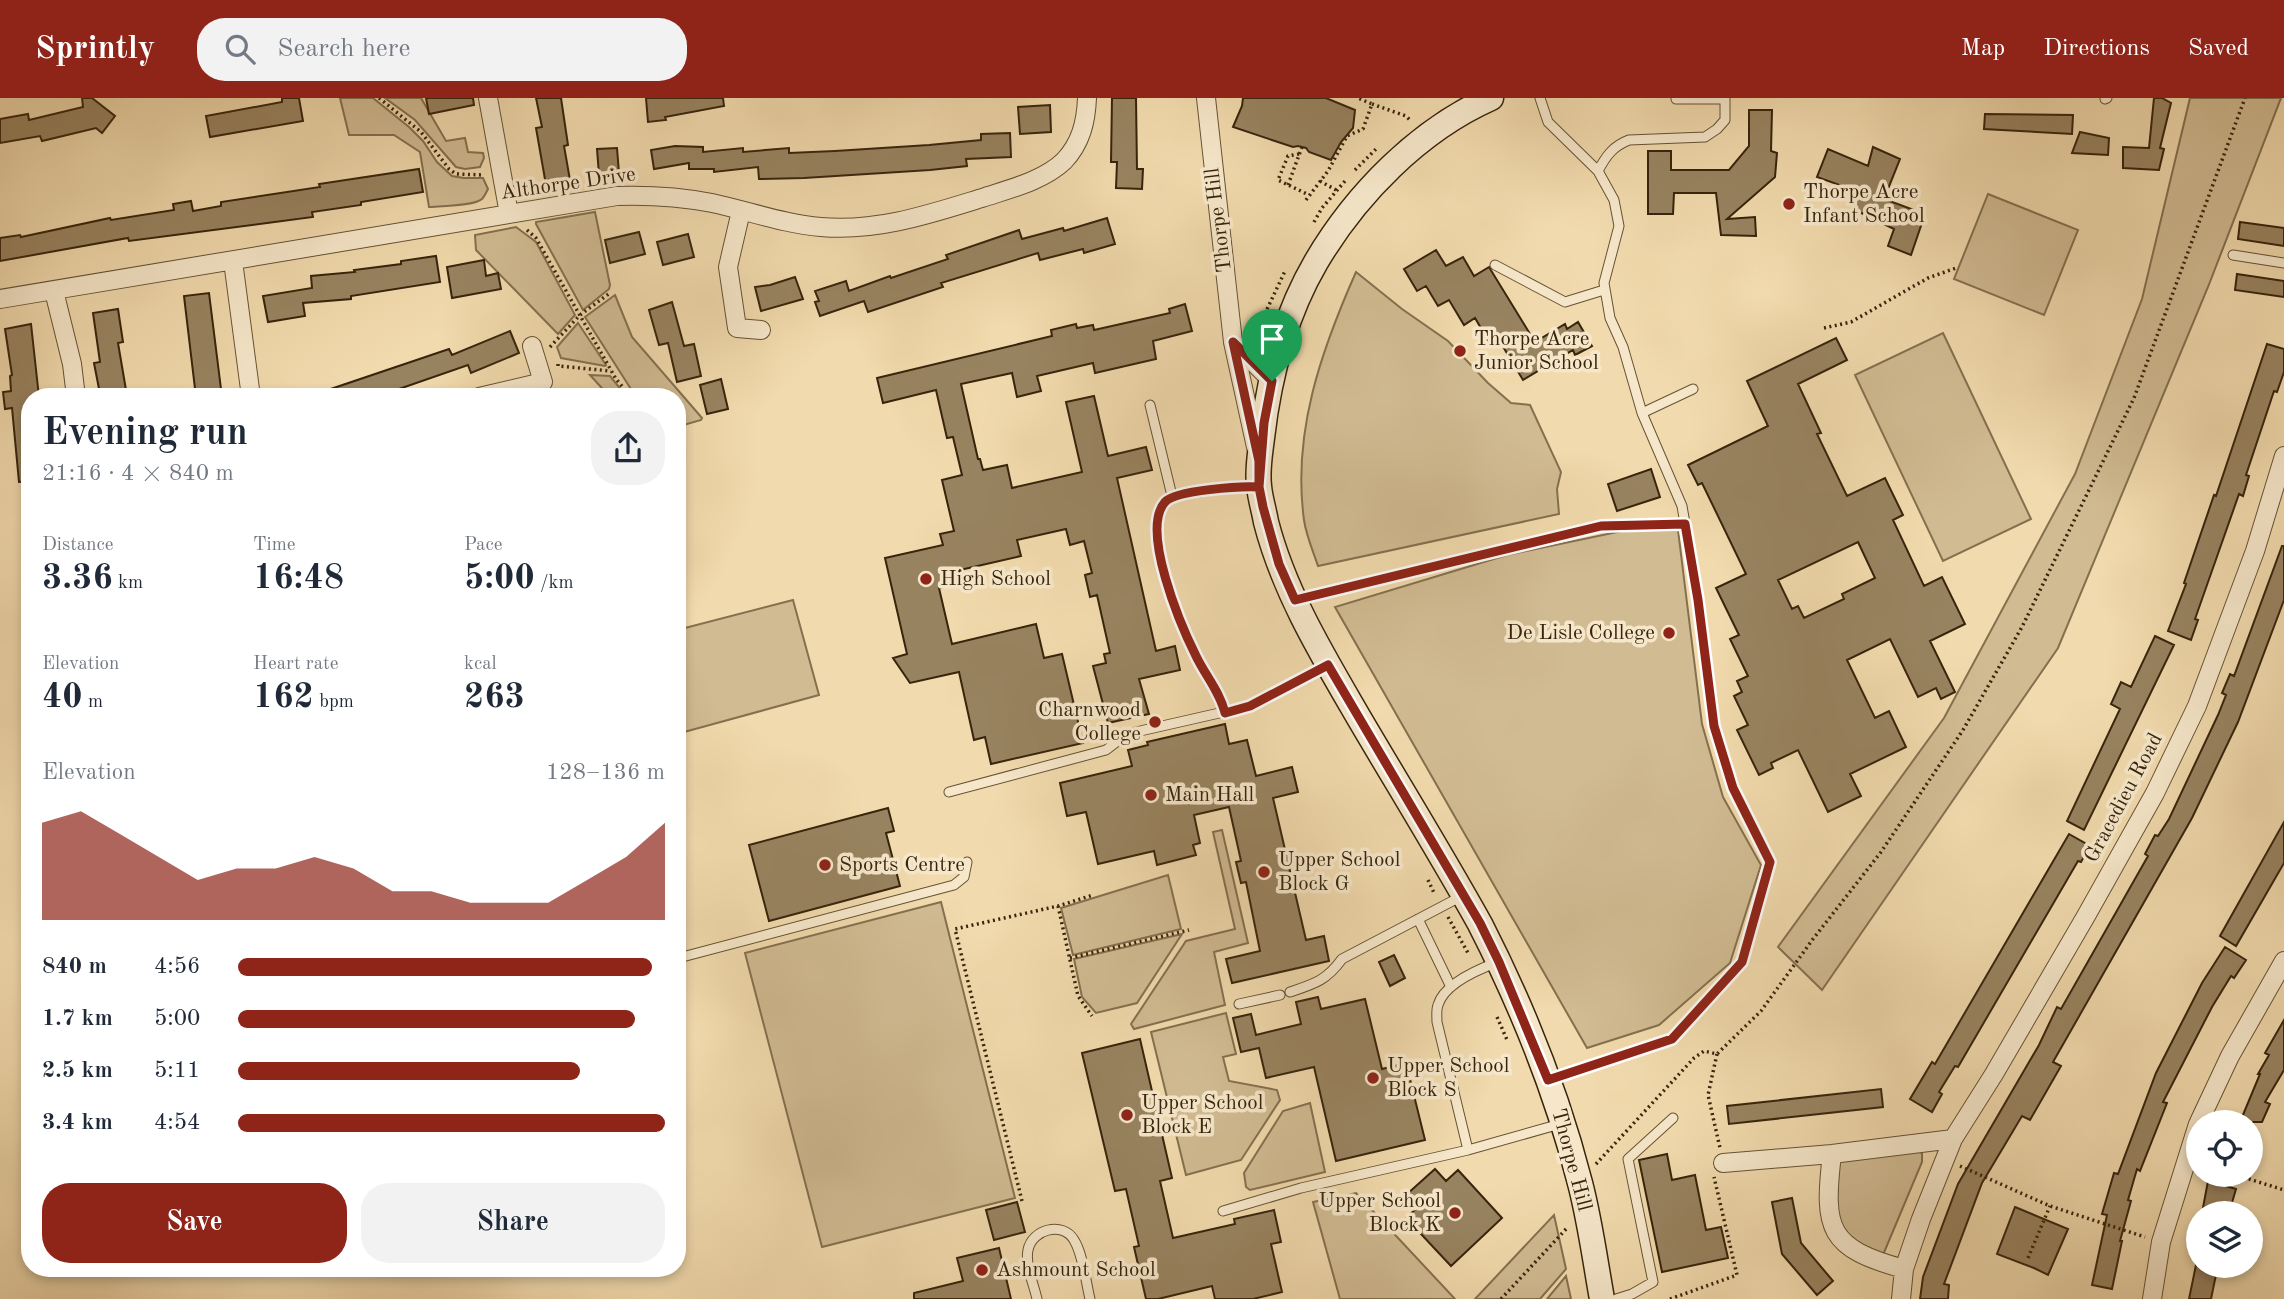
<!DOCTYPE html>
<meta charset="utf-8">
<style>
:root{--surface:#fff;--page:#f2f2f3;--text:#1f2937;--muted:#747a83;--accent:#8f2418}
body{margin:0;font-family:"Old Standard TT",serif;background:var(--page);color:var(--text);height:100vh;display:flex;flex-direction:column;font-size:26px;white-space:nowrap}
*{box-sizing:border-box;margin:0}
p{font-size:23px;color:var(--muted)}
.icon{flex:none;width:38px;height:38px;fill:none;stroke:currentColor;stroke-width:2;stroke-linecap:round;stroke-linejoin:round}
.map{position:relative;flex:1;overflow:hidden}
.drawer{position:absolute;left:21px;top:290px;width:665px;height:889px;display:flex;flex-direction:column;background:var(--surface);border-radius:28px;box-shadow:0 4px 10px #0003}
.drawer>*{flex:none}
.buttons{position:absolute;left:2186px;top:1012px;display:grid;gap:14px}
.buttons a{display:grid;place-items:center;width:77px;height:77px;border-radius:50%;background:var(--surface);box-shadow:0 4px 10px #0003;font-size:35px}
.pin{position:absolute;display:grid;place-items:center;width:60px;height:60px;color:#fff;margin:-72px -30px;border-radius:50% 50% 50% 0;rotate:-45deg;box-shadow:0 0 7px #0007}
.pin .icon{rotate:45deg}
.round{display:grid;place-items:center;flex:none;width:74px;height:74px;border-radius:28px;background:var(--page)}
.head{display:flex;align-items:center;justify-content:space-between;height:119px;padding:0 21px}
h1{font-size:38px;font-weight:600;line-height:52px}
.figures{display:grid;grid-template-columns:repeat(3,1fr);gap:10px;height:119px;padding:7px 21px}
.figures div{display:grid;align-content:center}
.figures b{font-size:35px;font-weight:600}
.figures small{font-size:19px;font-weight:400}
.figures p{font-size:19px}
.chart{height:196px;padding:14px 21px}
.chart p{display:flex;justify-content:space-between}
.chart svg{width:100%;height:126px;margin-top:7px;fill:var(--accent);opacity:.7}
.button{display:flex;gap:14px;margin-top:auto;padding:14px 21px}
.button a{flex:1;height:80px;border-radius:28px;background:var(--accent);color:#fff;font-size:28px;font-weight:600;line-height:80px;text-align:center}
.button a+a{background:var(--page);color:var(--text)}
ul{padding:0 21px;list-style:none;font-size:23px}
li{display:grid;grid-template-columns:112px 84px 1fr;align-items:center;height:52px}
li i{height:18px;border-radius:9px;background:var(--accent)}
header{display:flex;align-items:center;gap:42px;box-sizing:border-box;height:98px;padding:0 35px;background:var(--accent);color:#fff}
header strong{font-size:33px}
nav{display:flex;gap:38px;margin-inline-start:auto;font-size:24px}
.search{width:490px;height:63px;background:var(--page);display:flex;align-items:center;gap:18px;box-sizing:border-box;padding:0 24px;border-radius:28px;color:var(--muted);font-size:26px}
.map>svg:first-child{display:block}
.green{fill:#d1bb92;stroke:#84704f;stroke-width:2}
.building{fill:#988360;stroke:#37240c;stroke-width:2;fill-rule:evenodd}
.lines{fill:none;stroke-linecap:round;stroke-linejoin:round}
.lane-casing{stroke:#665234;stroke-width:11}
.street-casing{stroke:#665234;stroke-width:20}
.secondary-casing{stroke:#37240c;stroke-width:27}
.path{stroke:#37240c;stroke-width:3.5;stroke-dasharray:2 3.5;stroke-linecap:butt}
.lane{stroke:#f6e7ca;stroke-width:9}
.street{stroke:#f6e7ca;stroke-width:18}
.secondary{stroke:#f6e7ca;stroke-width:24}
.route-casing{stroke:#fff;stroke-width:14}
.route{stroke:#8f2418;stroke-width:9}
.poi-dot{fill:#8f2418;stroke:#f6e7ca;stroke-width:2.5}
.labels{text-anchor:middle;dominant-baseline:central;stroke-width:7;stroke-linejoin:round;paint-order:stroke}
.street-label{font-size:21px;fill:#37240c;stroke:#f6e7ca}
.poi-label{font-size:21px;fill:#37240c;stroke:#f6e7ca;text-anchor:start}
</style>
<header>
<strong>Sprintly</strong>
<div class="search"><svg class="icon" aria-label="search" viewBox="0 0 24 24"><circle cx="10" cy="10" r="6"/><path d="M15 15l6 6"/></svg>Search here</div>
<nav><a>Map</a><a>Directions</a><a>Saved</a></nav>
</header>
<div class="map">
<svg width="2284" height="1201" viewBox="0 0 2284 1201">
<rect width="100%" height="100%" fill="#f1daad"/>
<filter id="stains"><feTurbulence type="fractalNoise" baseFrequency=".00286" numOctaves="4"/><feColorMatrix values="0 0 0 0 .2 0 0 0 0 .09 0 0 0 0 .02 0 0 0 .5 -.17"/></filter>
<radialGradient id="worn" r=".72"><stop offset=".6" stop-color="#630" stop-opacity="0"/><stop offset="1" stop-color="#630" stop-opacity=".3"/></radialGradient>
<path class="green" d="M340,0H373L409,29L423,43L437,64L452,78L464,80H483L488,91C487,93 483,100 482,101C474,108 441,108 429,109L420,54L394,37H349Z
M385,0H421L446,43L465,40L468,54L483,55L484,60L480,69L465,71L456,69L415,22Z
M2190,0H2281L2208,189L2058,550L1822,892L1778,849L1944,620L2075,376L2142,201Z
M1988,96L2078,132L2044,217L1954,181Z
M595,114L610,187L609,191L583,212L536,126V124Z
M516,129L536,144L575,217L558,236L476,152L475,137Z
M1356,174L1402,211L1448,243L1488,285L1511,305L1530,307L1561,374L1557,391L1559,416L1318,468C1313,453 1306,437 1304,422C1292,335 1321,253 1356,174Z
M615,197L632,239L702,320L701,322L677,329V299H636L585,219Z
M578,225L606,267L605,268L561,260L557,249Z
M1943,235L2031,421L1943,463L1855,277Z
M590,277L610,278L627,299H610Z
M1678,432L1702,626L1723,699L1761,767L1730,865L1659,927L1587,950L1335,509L1507,457L1622,433Z
M793,502L819,597L677,636V532Z
M1222,732L1248,845L1214,854L1225,907L1134,931L1131,926L1186,843L1235,831L1213,734Z
M1168,777L1181,831L1073,857L1061,810Z
M941,804L1015,1100L822,1149L745,855Z
M1182,836L1137,905L1096,915L1082,899L1074,861Z
M1226,915L1236,956L1223,959L1229,983L1277,992L1280,1002L1241,1062L1186,1077L1151,934Z
M1310,1005L1325,1074L1250,1092L1246,1089L1244,1075L1283,1013Z
M1917,1053L1922,1055V1064L1883,1157L1853,1147L1836,1123L1839,1063Z
M1356,1095L1455,1201H1340L1313,1104Z
M1554,1117L1566,1171L1540,1201H1475Z
M1566,1178L1571,1201H1547Z"/>
<path class="building" d="M82,0H92L115,18L102,35L96,30L42,43L40,38L0,45V21L28,16L29,22L83,9Z
M282,0H299L303,23L210,39L206,18L282,4Z
M426,0H473L474,7L429,16Z
M536,0H561L568,47L564,48L570,82L546,87L536,30L542,29Z
M646,0H723L724,8L665,19L666,22L648,24Z
M1112,0H1136L1137,71H1143L1142,91L1116,90L1117,64H1111Z
M1243,0H1326L1355,12L1353,30L1341,44L1331,62L1309,54L1306,50L1298,48L1293,49L1233,29L1242,8Z
M2154,0H2162L2171,5L2160,50L2164,51L2159,72L2123,70V49L2149,50Z
M1050,7L1051,34L1020,36L1018,9Z
M1749,12H1772L1771,53L1777,55L1775,79L1727,121L1755,119L1756,138L1721,137L1716,95H1674L1673,116H1648V53H1671V72H1729L1749,48Z
M1985,16L2073,17L2072,36L1984,31Z
M2080,34L2109,40L2108,57L2072,55Z
M1010,35L1011,59L966,61L967,68L930,72L804,80L759,81L758,69L714,74V71H689V65L654,71L651,52L675,48L703,49V54L743,50V54L789,50V55L835,53L929,47L981,42V36Z
M1873,49L1900,61L1884,101L1925,116L1911,157L1888,148L1894,131L1853,111L1859,94L1817,79L1828,51L1868,68Z
M617,50L619,75L599,77L597,51Z
M419,71L423,94L361,104V107L312,114L313,119L129,143L128,140L0,163V140L20,137L21,139L110,120L111,122L174,112L173,106L191,103L193,113L221,108V104L320,89L319,86Z
M1107,120L1115,146L1084,155L1083,151L1040,162L1038,155L941,185L943,189L868,214L864,203L820,218L815,204L819,203L815,193L846,183L849,193L890,178L891,180L948,161L946,157L1019,132L1022,141L1063,130L1064,133Z
M2240,124L2284,130V148L2238,141Z
M639,134L645,156L610,165L605,142Z
M688,136L694,159L663,167L657,144Z
M1436,152L1446,168L1463,159L1474,178L1489,169L1535,244L1565,226L1567,231L1578,224L1592,248L1575,257L1573,252L1523,282L1496,237L1488,242L1475,220L1464,227L1449,202L1438,208L1426,188L1417,193L1404,171Z
M436,158L440,184L351,198V201L303,205L305,218L268,224L263,198L312,190L311,178L355,174L354,172L401,166V163Z
M484,162L486,178L498,175L501,191L452,200L447,169Z
M2237,176L2284,183V199L2235,192Z
M795,179L803,201L761,213L755,189L770,187Z
M209,195L222,299H196L184,198Z
M672,204L684,248L694,246L701,278L677,284L668,245L659,247L649,212Z
M1185,206L1192,233L1153,243L1156,261L1095,275L1093,265L1037,278L1041,293L1017,299L1012,275L961,286L978,361H980L983,372L1007,367L1012,390L1082,374L1066,304L1094,298L1108,358L1146,349L1152,372L1117,380L1156,553L1175,548L1180,572L1139,581L1149,616L1108,625L1093,568L1106,565L1104,556L1110,555L1097,497L1090,499L1085,477L1092,475L1084,443L1070,447L1066,431L1017,442L1021,458L960,472L963,484L939,490L952,546L1036,526L1044,560L1062,556L1083,645L991,666L985,639L974,642L959,574L910,585L893,560L907,556L885,460L943,447L940,436L954,433L942,382L962,377L953,339L947,340L936,292L883,305L877,280L1052,238L1051,232L1076,226L1077,230L1093,227L1094,232L1170,215L1169,211Z
M118,211L123,244L118,245L126,292L100,296L94,265L100,264L93,215Z
M31,226L39,299H30V383L19,384L12,310L5,311L3,294L11,293L10,278L12,277L5,231Z
M510,233L519,255L471,275L468,267L376,299H317L316,296L449,251L452,257Z
M1836,240L1847,262L1798,286L1821,335L1817,336L1847,398L1885,380L1903,417L1893,422L1924,488L1942,479L1965,526L1930,543L1955,594L1941,601L1936,590L1918,599L1890,541L1847,562L1875,620L1889,613L1906,649L1850,676L1861,698L1828,714L1798,652L1771,665L1773,670L1759,677L1737,632L1748,627L1734,598L1742,594L1737,583L1748,578L1730,541L1739,537L1716,490L1746,476L1702,385L1698,387L1688,367L1768,328L1747,283ZM1858,444L1875,480L1842,496L1844,501L1804,520L1798,508L1792,511L1778,482Z
M2267,246L2284,251V274L2277,294L2274,293L2246,377L2249,378L2243,398L2239,396L2195,521L2198,522L2191,542L2168,533L2186,486L2184,485L2214,397L2216,398Z
M721,281L728,311L707,316L700,287Z
M1651,371L1660,399L1617,413L1608,386Z
M2282,448H2284V502L2238,624L2192,720L2053,964L2061,968L2030,1022L2022,1018L1982,1085L1944,1186L1949,1187L1948,1201H1920L1923,1179L1958,1086L2039,947L2057,909L2061,911L2123,802L2148,758L2145,756L2155,737L2158,738L2169,721L2218,617L2226,597L2222,595L2230,576L2234,578Z
M2155,538L2174,547L2084,732L2067,723L2120,611L2111,606L2121,584L2131,589Z
M1225,626L1229,646L1247,642L1256,678L1292,669L1298,694L1273,700L1306,842L1324,838L1329,863L1232,885L1226,861L1260,853L1246,784L1241,785L1236,764L1241,763L1229,709L1194,717L1200,745L1193,747L1196,757L1157,767L1154,753L1098,766L1086,714L1067,718L1060,685L1132,668L1128,652L1148,647L1147,644Z
M888,710L894,733L886,735L900,788L769,823L749,747Z
M2284,724V765L2236,848L2220,838Z
M2069,736L2090,748L2081,764L2078,763L1958,969L1955,968L1939,994L1942,996L1932,1014L1910,1001L1932,964L1935,966Z
M2225,849L2246,862L2234,880L2231,878L2212,909L2163,1004L2167,1005L2140,1073L2137,1071L2128,1102L2131,1103L2120,1143H2122L2112,1191L2092,1187L2107,1117L2102,1116L2114,1075L2118,1076L2156,975L2202,885Z
M1394,857L1405,880L1390,888L1379,864Z
M1318,899L1321,911L1365,901L1382,971L1406,965L1425,1042L1336,1063L1314,969L1266,980L1259,950L1241,954L1233,920L1251,916L1256,937L1301,926L1296,904Z
M2284,922V972L2265,1004L2270,1006L2262,1024H2240L2260,976H2258L2269,957L2265,955Z
M1140,941L1172,1080L1160,1083L1173,1140L1235,1126L1234,1121L1274,1112L1281,1144L1271,1146L1282,1194L1253,1201H1215L1212,1188L1158,1201H1146L1134,1149L1139,1148L1126,1091L1115,1093L1082,955Z
M1881,991L1883,1009L1729,1026L1727,1008Z
M1667,1056L1672,1082L1695,1077L1706,1132L1721,1129L1728,1160L1662,1174L1639,1062Z
M1435,1071L1446,1083L1458,1072L1502,1120L1451,1168L1406,1120L1418,1109L1406,1097Z
M2208,1083L2236,1091L2229,1115H2202Z
M1792,1100L1801,1145L1833,1183L1817,1197L1782,1156L1772,1104Z
M1017,1104L1025,1134L994,1142L986,1112Z
M2015,1109L2068,1131L2048,1177L2034,1170L1997,1156Z
M999,1150L1011,1201H914V1195L963,1183L957,1160Z
M2196,1167H2218L2211,1201H2189Z"/>
<g class="lines">
<defs>
<path id="lane" d="M1540,0L1548,24L1598,73L1614,102L1619,128L1604,185L1610,220L1623,249L1642,315L1682,408L1698,502L1714,628L1733,690L1770,764L1742,864L1672,941L1551,982
M2105,1L2107,0
M1598,73C1606,58 1613,48 1629,42L1705,39L1717,31L1725,22V1H1676
M2233,157L2284,165
M1495,167L1565,204L1604,192
M1150,307L1172,398L1240,388L1258,389
M1642,315L1693,291
M1172,398C1169,400 1166,402 1164,405C1142,435 1180,527 1195,557C1205,576 1220,593 1225,615
M949,694L1106,652L1127,636L1250,608L1326,568
M1418,821L1451,889
M686,858L954,787L964,779L967,764
M1290,894C1314,886 1326,883 1342,861L1462,798
M1239,906L1280,897
M1468,1052L1437,924C1437,919 1436,912 1438,907C1444,886 1479,871 1498,864
M1223,1113L1301,1090L1468,1052L1560,1026
M1037,1201C1034,1187 1025,1167 1028,1152C1032,1131 1063,1123 1074,1142C1083,1156 1086,1185 1090,1201
M1616,1201L1632,1196L1653,1184L1628,1061L1673,1020"/>
<path id="street" d="M488,0L509,116
M1206,0L1233,244L1256,349
M741,113L728,169L737,230L761,232
M233,163L251,299
M54,193L72,266L76,299
M0,201L617,98C649,97 681,99 712,105C749,113 784,126 821,129C877,134 930,116 982,100C1009,91 1043,83 1064,63C1081,45 1086,24 1087,0
M1233,244L1272,283
M479,299L543,284L532,248
M2199,1024L2230,958L2284,863
M1832,1056C1823,1132 1828,1150 1904,1171
M1723,1065L1832,1056L1953,1041
M1901,1201L1904,1171L1921,1121L1953,1041L1994,976L2086,818L2155,695L2197,608L2255,453L2284,358
M2152,1201L2161,1144L2198,1026"/>
<path id="secondary" d="M1491,0C1419,32 1356,96 1316,164C1285,217 1269,279 1262,340C1260,356 1257,372 1259,388C1260,400 1264,412 1266,424C1284,494 1323,558 1359,620C1399,688 1441,756 1480,826C1522,908 1557,995 1580,1085C1590,1123 1595,1162 1602,1201"/>
</defs>
<use href="#lane" class="lane-casing"/>
<use href="#street" class="street-casing"/>
<use href="#secondary" class="secondary-casing"/>
<path class="path" d="M379,0L421,34L449,71L456,76L484,77
M1372,6L1406,18L1411,23
M1299,56L1288,58L1278,82L1309,97
M1355,72L1377,50
M1320,83L1336,92
M1288,87L1302,49
M1306,102L1328,73L1347,38L1363,31L1372,6L1358,0
M1314,124L1322,110L1345,83
M527,132L536,140L616,281L631,299
M1824,230L1851,224L1928,180L1956,170
M1253,241L1285,173
M550,249L580,217L610,195
M558,266V268L611,273
M1314,497L1600,428L1673,426
M1428,782L1435,797
M1058,808L1078,898L1092,918
M1448,819L1468,855
M1070,860L1189,832
M1497,919L1508,944
M1717,956L1708,997L1720,1050
M1596,1066L1694,960L1704,953L1717,956L1761,913L1813,841L1881,754L1963,632L2022,529L2134,300L2245,0
M1960,1068L2050,1108L2145,1139
M2233,1076L2284,1092
M1022,1103L955,831L1058,808L1093,797
M2028,1160L2050,1108
M1501,1201L1567,1130
M1670,1201L1737,1177L1714,1079"/>
<use href="#lane" class="lane"/>
<use href="#street" class="street"/>
<use href="#secondary" class="secondary"/>
</g>
<g class="lines">
<defs>
<path id="route" d="M1272,283L1264,325L1259,389C1241,388 1176,392 1165,404C1140,432 1181,528 1196,558C1205,577 1220,594 1225,615L1250,608L1328,567L1480,825L1499,864L1548,982L1672,941L1742,864L1770,764L1733,690L1714,628L1698,502L1685,426L1601,428L1295,502L1279,466L1263,409L1259,389V363L1233,244L1272,283"/>
</defs>
<use href="#route" class="route-casing"/>
<use href="#route" class="route"/>
</g>
<g class="poi-dot">
<circle cx="1789" cy="106" r="7"/>
<circle cx="1460" cy="253" r="7"/>
<circle cx="926" cy="481" r="7"/>
<circle cx="1669" cy="535" r="7"/>
<circle cx="1155" cy="624" r="7"/>
<circle cx="1151" cy="697" r="7"/>
<circle cx="825" cy="767" r="7"/>
<circle cx="1264" cy="774" r="7"/>
<circle cx="1373" cy="980" r="7"/>
<circle cx="1127" cy="1017" r="7"/>
<circle cx="1455" cy="1115" r="7"/>
<circle cx="982" cy="1172" r="7"/>
</g>
<g class="labels">
<g class="street-label">
<text transform="translate(568 86) rotate(-8)">Althorpe Drive</text>
<text transform="translate(1219 122) rotate(-97)">Thorpe Hill</text>
<text transform="translate(2124 700) rotate(-62)">Gracedieu Road</text>
<text transform="translate(1571 1062) rotate(75)">Thorpe Hill</text>
</g>
<g class="poi-label">
<text x="1803" y="94">Thorpe Acre<tspan x="1803" dy="24">Infant School</tspan></text>
<text x="1474" y="241">Thorpe Acre<tspan x="1474" dy="24">Junior School</tspan></text>
<text x="940" y="481">High School</text>
<text x="1655" y="535" text-anchor="end">De Lisle College</text>
<text x="1141" y="612" text-anchor="end">Charnwood<tspan x="1141" dy="24">College</tspan></text>
<text x="1165" y="697">Main Hall</text>
<text x="1278" y="762">Upper School<tspan x="1278" dy="24">Block G</tspan></text>
<text x="839" y="767">Sports Centre</text>
<text x="1387" y="968">Upper School<tspan x="1387" dy="24">Block S</tspan></text>
<text x="1141" y="1005">Upper School<tspan x="1141" dy="24">Block E</tspan></text>
<text x="1441" y="1103" text-anchor="end">Upper School<tspan x="1441" dy="24">Block K</tspan></text>
<text x="996" y="1172">Ashmount School</text>
</g>
</g>
<rect width="100%" height="100%" filter="url(#stains)"/>
<rect width="100%" height="100%" fill="url(#worn)"/>
</svg>
<div class="buttons">
<a><svg class="icon" aria-label="locate" viewBox="0 0 24 24"><circle cx="12" cy="12" r="6"/><path d="M12 2v4M12 18v4M2 12h4M18 12h4"/></svg></a>
<a><svg class="icon" aria-label="layers" viewBox="0 0 24 24"><path d="M12 4l9 5-9 5-9-5zM3 14l9 5 9-5"/></svg></a>
</div>
<div class="pin" style="left:1272px;top:283px;background:#1e9e55"><svg class="icon" aria-label="arrive" viewBox="0 0 24 24"><path d="M6 21V4h12l-3 4 3 4H6"/></svg></div>
<section class="drawer">
<div class="head"><div><h1>Evening run</h1><p>21:16 · 4 × 840 m</p></div><a class="round"><svg class="icon" aria-label="share" viewBox="0 0 24 24"><path d="M12 15V3M7 8l5-5 5 5M5 13v7h14v-7"/></svg></a></div>
<div class="figures">
<div><p>Distance</p><b>3.36<small> km</small></b></div>
<div><p>Time</p><b>16:48</b></div>
<div><p>Pace</p><b>5:00<small> /km</small></b></div>
</div>
<div class="figures">
<div><p>Elevation</p><b>40<small> m</small></b></div>
<div><p>Heart rate</p><b>162<small> bpm</small></b></div>
<div><p>kcal</p><b>263</b></div>
</div>
<div class="chart"><p><span>Elevation</span>128–136 m</p>
<svg viewBox="0 0 160 44" preserveAspectRatio="none"><path d="M0 44V10L10 6L20 14L30 22L40 30L50 26L60 26L70 22L80 26L90 34L100 34L110 38L120 38L130 38L140 30L150 22L160 10V44z"/></svg>
</div>
<ul>
<li><b>840 m</b>4:56<i style="width:97%"></i></li>
<li><b>1.7 km</b>5:00<i style="width:93%"></i></li>
<li><b>2.5 km</b>5:11<i style="width:80%"></i></li>
<li><b>3.4 km</b>4:54<i style="width:100%"></i></li>
</ul>
<div class="button"><a>Save</a><a>Share</a></div>
</section>
</div>
